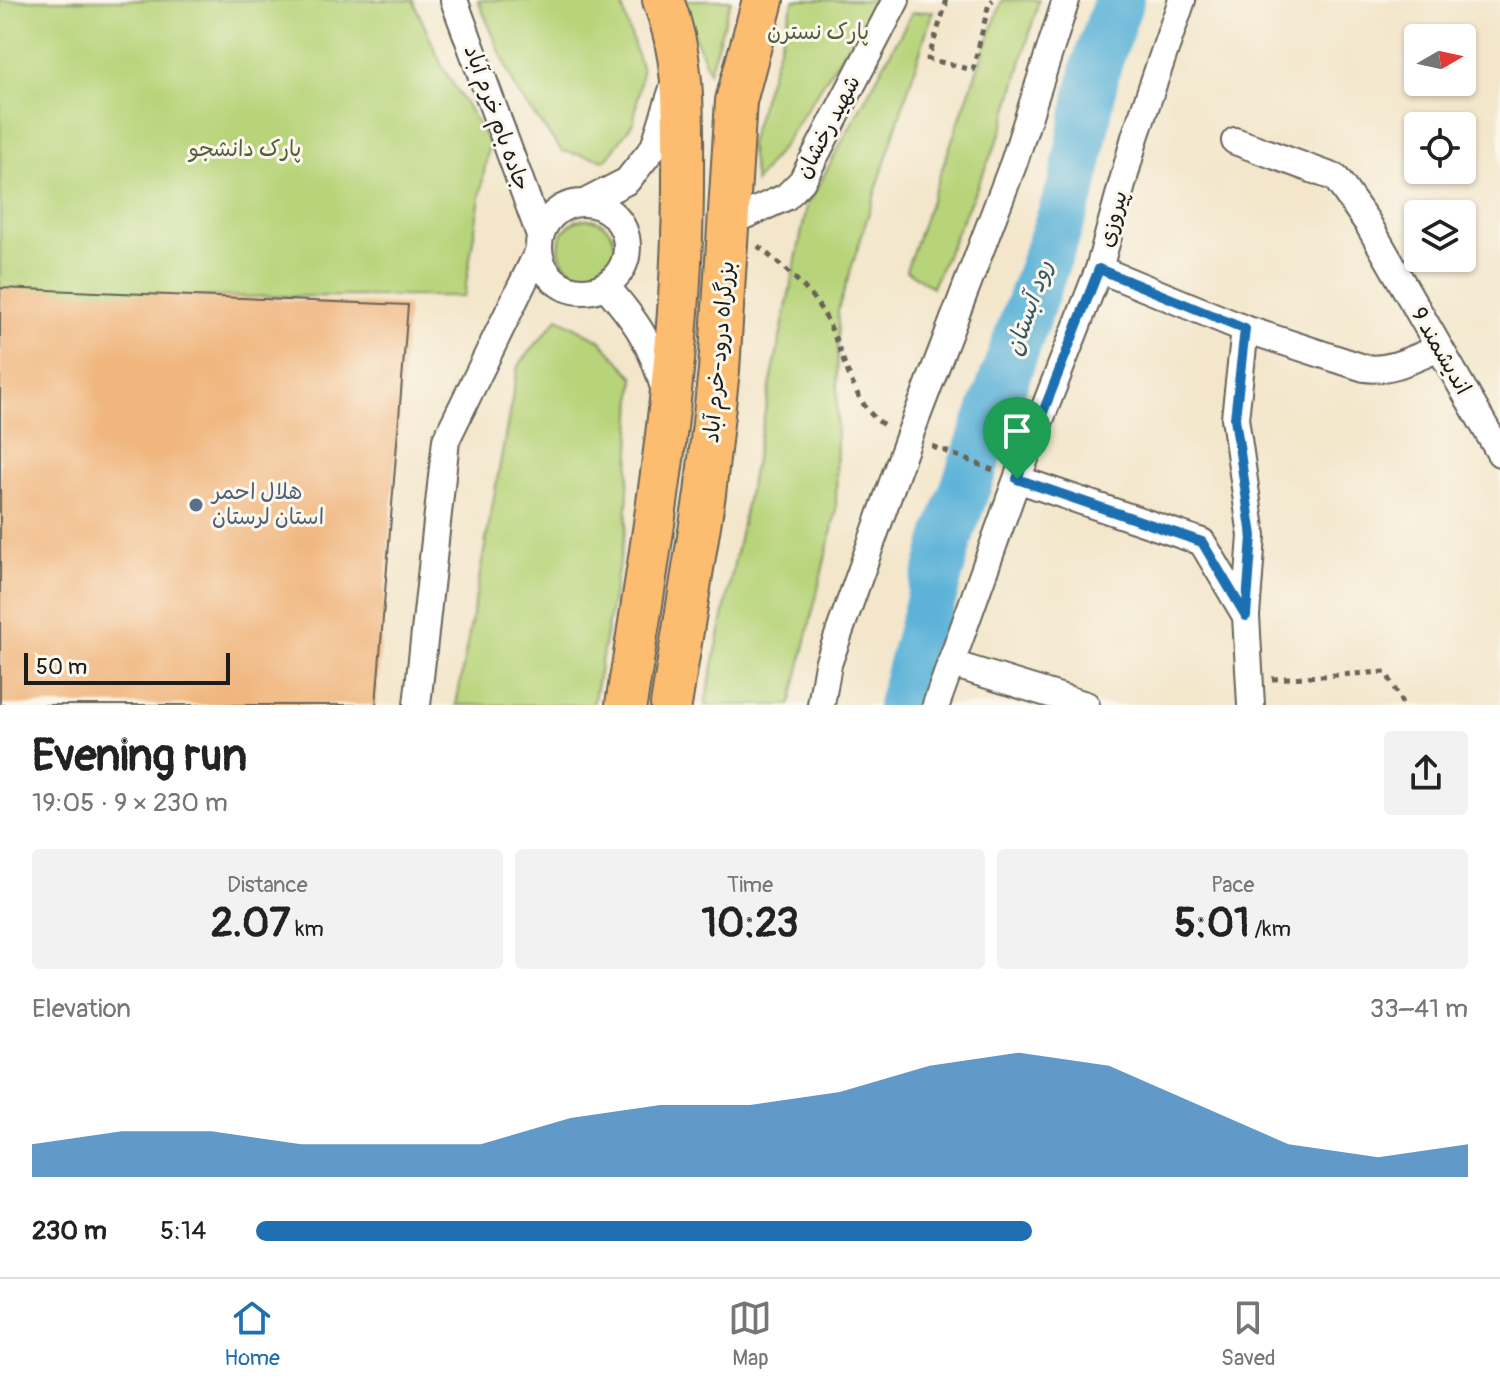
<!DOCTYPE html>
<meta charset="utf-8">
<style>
:root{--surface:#fff;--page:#f2f2f2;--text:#222;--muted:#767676;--line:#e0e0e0;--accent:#1f6fb2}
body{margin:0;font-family:Pangolin,"Playpen Sans Arabic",sans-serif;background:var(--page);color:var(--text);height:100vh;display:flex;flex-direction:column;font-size:30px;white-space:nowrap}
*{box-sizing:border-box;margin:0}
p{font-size:26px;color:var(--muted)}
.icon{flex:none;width:44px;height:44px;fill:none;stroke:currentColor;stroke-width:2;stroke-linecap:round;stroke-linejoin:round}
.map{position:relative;height:705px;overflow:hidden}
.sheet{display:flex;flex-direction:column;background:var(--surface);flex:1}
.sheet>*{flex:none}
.needle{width:52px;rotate:81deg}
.controls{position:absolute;left:1404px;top:24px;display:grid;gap:16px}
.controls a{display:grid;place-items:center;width:72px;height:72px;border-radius:8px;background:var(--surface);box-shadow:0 2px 6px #0004;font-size:40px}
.scale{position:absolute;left:24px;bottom:20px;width:206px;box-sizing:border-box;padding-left:8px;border:4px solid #1c1c1c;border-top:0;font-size:22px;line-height:28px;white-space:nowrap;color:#1c1c1c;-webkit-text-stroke:6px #fbf7ec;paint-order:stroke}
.pin{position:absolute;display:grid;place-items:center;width:68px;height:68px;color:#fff;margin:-82px -34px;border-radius:50% 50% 50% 0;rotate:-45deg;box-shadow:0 0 8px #0007}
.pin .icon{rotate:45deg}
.round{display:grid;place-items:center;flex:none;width:84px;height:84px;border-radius:8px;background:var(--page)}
.overview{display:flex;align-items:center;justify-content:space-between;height:136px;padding:0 32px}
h1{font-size:44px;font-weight:800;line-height:60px}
.stats{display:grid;grid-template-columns:repeat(3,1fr);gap:12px;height:136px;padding:8px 32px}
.stats div{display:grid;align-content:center;border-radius:8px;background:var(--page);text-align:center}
.stats b{font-size:40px;font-weight:800}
.stats small{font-size:22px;font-weight:400}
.stats p{font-size:22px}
.chart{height:224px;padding:16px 32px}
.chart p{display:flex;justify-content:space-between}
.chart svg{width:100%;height:144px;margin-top:8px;fill:var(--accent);opacity:.7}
ul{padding:0 32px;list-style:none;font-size:26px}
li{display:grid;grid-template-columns:128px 96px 1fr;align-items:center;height:60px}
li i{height:20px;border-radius:10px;background:var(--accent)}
.menu{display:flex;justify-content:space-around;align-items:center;height:112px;border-top:2px solid var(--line);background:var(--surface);font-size:22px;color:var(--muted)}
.menu a{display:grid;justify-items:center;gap:4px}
.menu .selected{color:var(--accent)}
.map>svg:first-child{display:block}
.green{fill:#b8d47a;stroke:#6a784b;stroke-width:2}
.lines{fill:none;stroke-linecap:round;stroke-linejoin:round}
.river{stroke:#5bb2d8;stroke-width:50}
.building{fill:#f0b67e}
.minor-casing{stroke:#676359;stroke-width:30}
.highway-casing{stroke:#676359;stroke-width:44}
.path{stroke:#676359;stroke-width:5;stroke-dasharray:6 6;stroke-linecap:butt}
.minor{stroke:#fff;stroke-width:26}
.highway{stroke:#fcbd6f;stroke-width:40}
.route-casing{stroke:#fff;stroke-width:16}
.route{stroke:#1f6fb2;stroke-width:10}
.service-dot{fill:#5c6f8a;stroke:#fbf7ec;stroke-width:3}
.labels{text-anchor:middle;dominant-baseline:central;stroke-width:6;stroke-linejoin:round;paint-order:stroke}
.park-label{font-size:22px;fill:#535c3d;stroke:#fbf7ec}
.street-label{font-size:22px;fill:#1c1c1c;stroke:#fbf7ec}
.service-label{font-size:22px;fill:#4e5e75;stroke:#fbf7ec;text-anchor:start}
.water-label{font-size:24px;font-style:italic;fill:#355867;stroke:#fbf7ec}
</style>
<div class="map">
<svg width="1500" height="705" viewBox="0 0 1500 705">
<rect width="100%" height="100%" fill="#fbf7ec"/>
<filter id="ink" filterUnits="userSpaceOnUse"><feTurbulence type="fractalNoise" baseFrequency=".0125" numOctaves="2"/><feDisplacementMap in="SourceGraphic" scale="16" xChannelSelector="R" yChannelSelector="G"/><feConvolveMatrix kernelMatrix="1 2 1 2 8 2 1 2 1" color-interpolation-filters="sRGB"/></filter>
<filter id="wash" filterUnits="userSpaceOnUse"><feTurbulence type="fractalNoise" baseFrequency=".006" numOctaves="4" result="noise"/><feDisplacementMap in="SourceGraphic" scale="32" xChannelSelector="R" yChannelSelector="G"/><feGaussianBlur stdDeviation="1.8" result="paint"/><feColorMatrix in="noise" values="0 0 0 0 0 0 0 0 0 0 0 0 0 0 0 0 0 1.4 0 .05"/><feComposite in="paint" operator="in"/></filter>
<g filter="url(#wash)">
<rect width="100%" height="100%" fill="#f3e6cb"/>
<path class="green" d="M0,0H413L443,68L489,142L464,296L0,297Z
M478,0H620L642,70L634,121L606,160L562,151L518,94Z
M680,0H731L709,72Z
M794,0H877L784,144L755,182L749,143Z
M1002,0H1039L1002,131L932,287L906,270Z
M933,11L838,310L836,512L791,705H705L807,206L912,13Z
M559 247a28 28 0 1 1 56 0a28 28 0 1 1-56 0Z
M558,318L600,340L634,377L626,527L593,705H456L518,366Z"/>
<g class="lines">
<path class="river" d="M902,705L949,534L1073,184L1096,66L1119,0"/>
</g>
<g id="blocks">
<path class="building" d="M0,288L408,305L376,705H0Z"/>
</g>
</g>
<g filter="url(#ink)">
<use href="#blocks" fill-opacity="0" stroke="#676359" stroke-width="2"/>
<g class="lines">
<defs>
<path id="minor" d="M454,0L540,235
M1235,141L1336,178L1367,222L1500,453
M584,203L627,181L654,147L674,85
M539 247a44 44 0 1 1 88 0a44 44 0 1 1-88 0Z
M730,222L786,197L802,181L896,0
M1099,269L1245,329L1364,368C1390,372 1415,358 1439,348
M605,285C636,321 651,342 664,388
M1245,329L1235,418L1252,536L1246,616L1251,705
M1017,479L1202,542L1246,616
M952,664L1086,705
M417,705L446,440L539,250
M821,705L828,664L909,437L1014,162L1066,0
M936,705L1017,479L1099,269L1135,137L1182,0"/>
<path id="highway" d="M626,705C654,530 683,357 683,180C683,119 686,58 663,0
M671,705L705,494L719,370L736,101L763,0"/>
</defs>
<use href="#minor" class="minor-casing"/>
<use href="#highway" class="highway-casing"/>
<path class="path" d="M945,0L946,4L928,59L973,70L989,3L993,0
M758,246C780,265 804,283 820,308C843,341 849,406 886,426
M932,446L993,470
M1272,679L1386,672L1403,705"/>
<use href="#minor" class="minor"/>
<use href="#highway" class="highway"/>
</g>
</g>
<g class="lines" filter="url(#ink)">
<defs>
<path id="route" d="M1099,269L1245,329L1235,418L1252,536L1246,616L1202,542L1017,479Z"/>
</defs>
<use href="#route" class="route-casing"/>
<use href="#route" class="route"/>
</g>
<circle class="service-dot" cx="196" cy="505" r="8"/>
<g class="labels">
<g class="park-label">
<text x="818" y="32">پارک نسترن</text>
<text x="245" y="149">پارک دانشجو</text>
</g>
<g class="street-label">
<text transform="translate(497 118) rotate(70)">جاده بام خرم آباد</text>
<text transform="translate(828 127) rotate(-62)">شهید رخشان</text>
<text transform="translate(1113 219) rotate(-75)">پیروزی</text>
<text transform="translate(1441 351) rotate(60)">اندیشمند 9</text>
<text transform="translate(719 352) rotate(-85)">بزرگراه درود-خرم آباد</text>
</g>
<g class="service-label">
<text x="212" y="492">هلال احمر<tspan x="212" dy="25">استان لرستان</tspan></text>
</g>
<g class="water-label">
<text transform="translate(1029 308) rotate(-71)">رود آبستان</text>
</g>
</g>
</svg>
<div class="controls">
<a><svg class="needle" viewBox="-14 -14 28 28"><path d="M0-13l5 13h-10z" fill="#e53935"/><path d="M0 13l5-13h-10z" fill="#767676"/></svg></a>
<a><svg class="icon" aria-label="locate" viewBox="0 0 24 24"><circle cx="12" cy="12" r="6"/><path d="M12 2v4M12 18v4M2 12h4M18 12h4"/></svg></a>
<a><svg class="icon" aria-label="layers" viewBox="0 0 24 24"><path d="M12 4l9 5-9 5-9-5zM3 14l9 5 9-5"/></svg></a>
</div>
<div class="scale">50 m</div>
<div class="pin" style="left:1017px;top:479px;background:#1e9e55"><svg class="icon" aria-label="arrive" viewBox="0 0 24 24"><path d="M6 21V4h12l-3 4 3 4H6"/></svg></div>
</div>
<section class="sheet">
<div class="overview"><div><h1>Evening run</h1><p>19:05 · 9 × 230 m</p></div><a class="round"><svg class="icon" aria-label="share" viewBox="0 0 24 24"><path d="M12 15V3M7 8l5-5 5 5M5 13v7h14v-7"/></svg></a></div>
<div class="stats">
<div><p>Distance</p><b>2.07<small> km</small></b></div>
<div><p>Time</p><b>10:23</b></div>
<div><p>Pace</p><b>5:01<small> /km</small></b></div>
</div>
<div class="chart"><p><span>Elevation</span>33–41 m</p>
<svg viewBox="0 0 160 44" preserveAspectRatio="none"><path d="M0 44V34L10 30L20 30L30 34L40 34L50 34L60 26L70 22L80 22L90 18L100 10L110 6L120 10L130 22L140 34L150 38L160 34V44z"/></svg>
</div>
<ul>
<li><b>230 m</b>5:14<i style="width:64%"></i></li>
</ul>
</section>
<nav class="menu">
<a class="selected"><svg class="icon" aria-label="home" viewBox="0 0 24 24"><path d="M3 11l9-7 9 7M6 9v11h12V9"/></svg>Home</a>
<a><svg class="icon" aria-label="map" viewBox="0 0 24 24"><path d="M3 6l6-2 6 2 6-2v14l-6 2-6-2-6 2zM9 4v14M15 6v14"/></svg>Map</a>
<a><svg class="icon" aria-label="saved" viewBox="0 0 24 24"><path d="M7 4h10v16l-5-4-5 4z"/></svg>Saved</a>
</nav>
